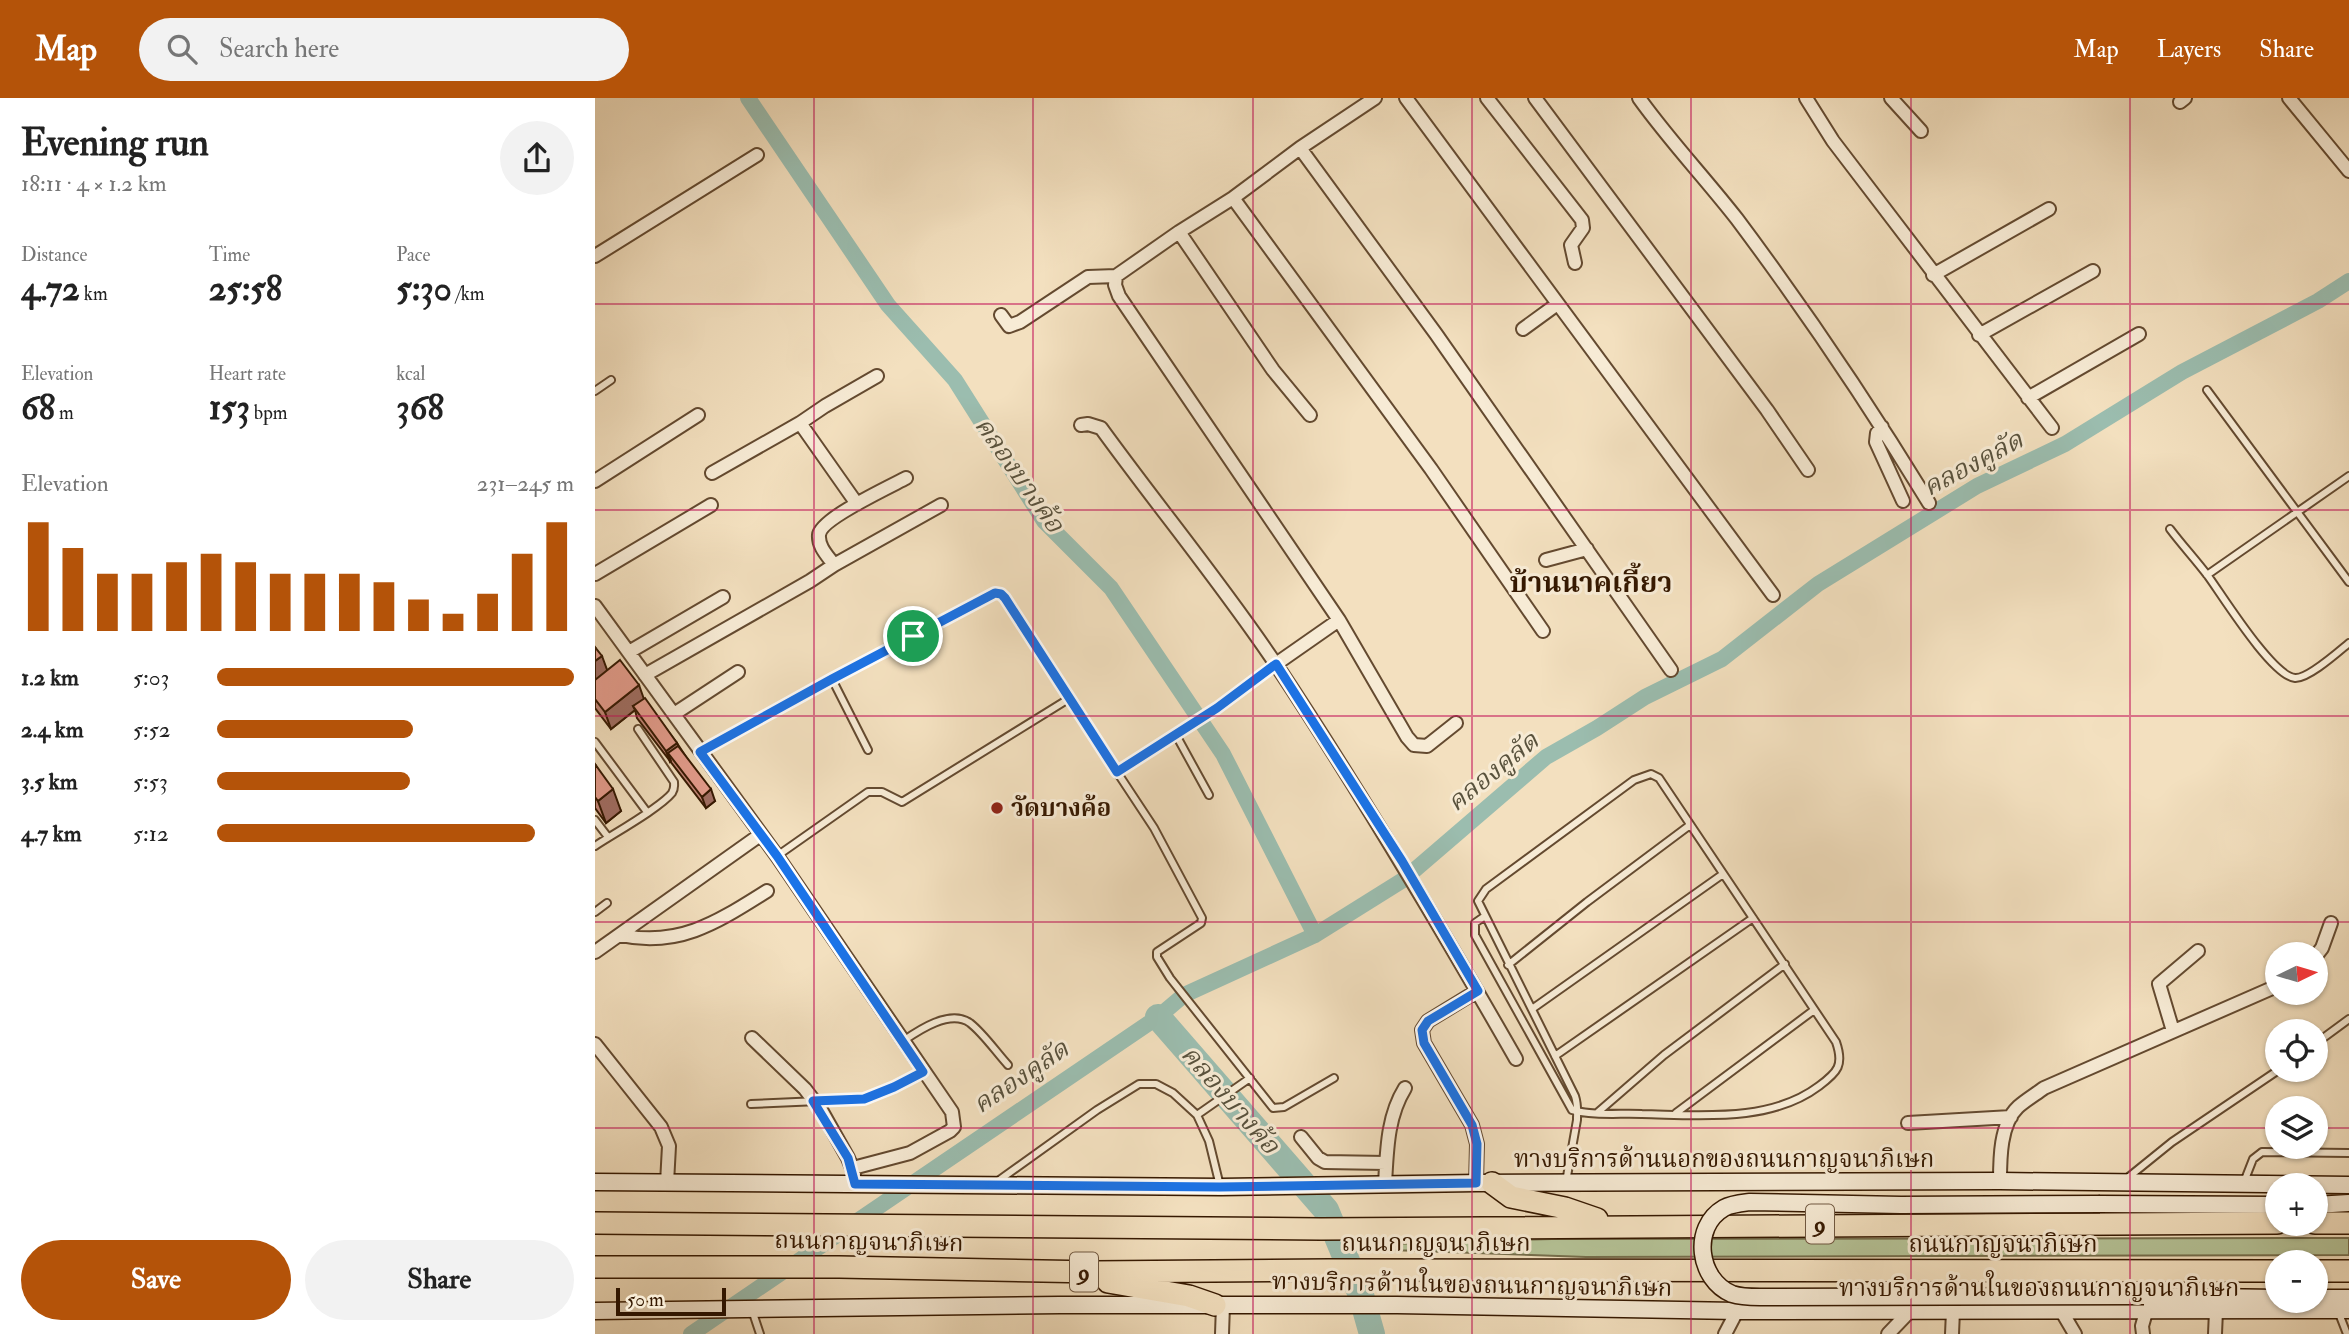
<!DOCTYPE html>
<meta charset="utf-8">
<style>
:root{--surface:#fff;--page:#f2f2f2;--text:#222;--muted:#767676;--accent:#b45309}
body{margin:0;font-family:"IM FELL Double Pica","Noto Serif Thai",serif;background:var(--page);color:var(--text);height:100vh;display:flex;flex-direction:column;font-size:26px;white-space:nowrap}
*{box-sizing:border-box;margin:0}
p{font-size:23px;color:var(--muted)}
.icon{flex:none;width:38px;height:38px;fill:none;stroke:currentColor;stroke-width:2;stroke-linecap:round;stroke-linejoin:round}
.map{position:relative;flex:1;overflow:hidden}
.sheet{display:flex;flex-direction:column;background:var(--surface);width:595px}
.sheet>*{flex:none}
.needle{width:46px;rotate:85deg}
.controls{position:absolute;left:1670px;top:844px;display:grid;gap:14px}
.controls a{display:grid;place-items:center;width:63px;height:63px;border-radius:50%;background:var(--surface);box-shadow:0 2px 5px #0004;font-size:35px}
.scale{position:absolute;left:21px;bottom:18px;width:110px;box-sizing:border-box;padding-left:7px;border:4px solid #351800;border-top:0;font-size:19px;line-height:24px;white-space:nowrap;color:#351800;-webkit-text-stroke:5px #f7ebd5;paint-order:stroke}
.pin{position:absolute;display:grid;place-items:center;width:60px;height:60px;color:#fff;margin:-30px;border:4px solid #fff;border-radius:50%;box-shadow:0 2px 7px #0007}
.round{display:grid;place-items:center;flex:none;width:74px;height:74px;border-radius:37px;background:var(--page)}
.summary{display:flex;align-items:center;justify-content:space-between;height:119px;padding:0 21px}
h1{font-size:38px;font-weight:700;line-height:52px}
.figures{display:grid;grid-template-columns:repeat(3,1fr);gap:10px;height:119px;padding:7px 21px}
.figures div{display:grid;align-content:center}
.figures b{font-size:35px;font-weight:700}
.figures small{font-size:19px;font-weight:400}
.figures p{font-size:19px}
.chart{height:196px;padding:14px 21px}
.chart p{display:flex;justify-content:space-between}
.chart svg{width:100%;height:126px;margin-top:7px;stroke:var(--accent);stroke-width:6}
.primary-button{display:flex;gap:14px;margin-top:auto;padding:14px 21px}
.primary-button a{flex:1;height:80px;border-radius:42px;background:var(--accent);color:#fff;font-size:28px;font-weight:700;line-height:80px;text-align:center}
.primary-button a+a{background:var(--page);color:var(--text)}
ul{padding:0 21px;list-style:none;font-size:23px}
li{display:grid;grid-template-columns:112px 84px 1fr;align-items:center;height:52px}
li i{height:18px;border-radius:9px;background:var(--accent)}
header{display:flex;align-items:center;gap:42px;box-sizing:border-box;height:98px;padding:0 35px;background:var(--accent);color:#fff}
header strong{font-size:33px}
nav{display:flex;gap:38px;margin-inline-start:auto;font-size:24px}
.search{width:490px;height:63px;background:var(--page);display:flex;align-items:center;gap:18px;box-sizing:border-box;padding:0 24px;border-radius:38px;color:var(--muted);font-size:26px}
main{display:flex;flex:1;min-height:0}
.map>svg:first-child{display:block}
.green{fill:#b5c397;stroke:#756e4c;stroke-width:2}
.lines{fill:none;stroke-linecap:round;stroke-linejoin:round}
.canal{stroke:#9bbdaf;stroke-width:16}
.river{stroke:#9bbdaf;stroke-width:26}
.lane-casing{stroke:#644a30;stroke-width:10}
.street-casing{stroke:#644a30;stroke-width:16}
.secondary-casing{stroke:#351800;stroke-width:19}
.highway-casing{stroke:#351800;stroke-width:24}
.lane{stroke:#f7ebd5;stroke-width:6}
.street{stroke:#f7ebd5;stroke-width:12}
.secondary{stroke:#f7ebd5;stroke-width:16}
.highway{stroke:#f3e0bf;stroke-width:21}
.secondary-bridge-casing{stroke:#351800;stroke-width:19;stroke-linecap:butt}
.secondary-bridge{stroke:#f7ebd5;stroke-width:16}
.wall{fill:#c48678;stroke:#351800;stroke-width:2}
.shaded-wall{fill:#a06d62;stroke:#351800;stroke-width:2}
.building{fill:#e49c8c;stroke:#351800;stroke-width:2}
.route-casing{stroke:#fff;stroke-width:14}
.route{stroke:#1a73e8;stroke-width:9}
.grid{fill:none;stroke:#c2185b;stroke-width:2;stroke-opacity:0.55}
.poi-dot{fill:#8f2418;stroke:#f7ebd5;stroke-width:2.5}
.labels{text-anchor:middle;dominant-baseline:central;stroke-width:6;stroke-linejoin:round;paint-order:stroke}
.shield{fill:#f7ebd5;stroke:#6f5740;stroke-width:2}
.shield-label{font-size:23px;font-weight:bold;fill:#351800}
.poi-label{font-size:24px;font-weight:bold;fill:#351800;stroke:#f7ebd5;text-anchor:start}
.street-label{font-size:24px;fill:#351800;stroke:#f7ebd5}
.water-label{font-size:26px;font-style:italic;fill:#59523d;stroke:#f7ebd5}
.quarter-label{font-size:28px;font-weight:bold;fill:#351800;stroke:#f7ebd5}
</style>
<header>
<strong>Map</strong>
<div class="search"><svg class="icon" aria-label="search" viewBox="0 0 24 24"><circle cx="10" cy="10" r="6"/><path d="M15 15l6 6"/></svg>Search here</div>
<nav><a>Map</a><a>Layers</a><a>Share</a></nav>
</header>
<main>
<section class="sheet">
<div class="summary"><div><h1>Evening run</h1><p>18:11 · 4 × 1.2 km</p></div><a class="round"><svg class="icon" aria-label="share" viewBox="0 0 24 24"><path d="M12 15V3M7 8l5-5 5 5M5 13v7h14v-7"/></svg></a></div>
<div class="figures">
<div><p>Distance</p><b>4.72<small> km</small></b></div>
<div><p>Time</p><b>25:58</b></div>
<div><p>Pace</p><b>5:30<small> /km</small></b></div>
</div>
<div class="figures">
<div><p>Elevation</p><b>68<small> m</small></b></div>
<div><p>Heart rate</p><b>153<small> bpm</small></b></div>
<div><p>kcal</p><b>368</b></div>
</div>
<div class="chart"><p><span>Elevation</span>231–245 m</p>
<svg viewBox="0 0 160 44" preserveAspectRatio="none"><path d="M5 44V6M15 44V15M25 44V24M35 44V24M45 44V20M55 44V17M65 44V20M75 44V24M85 44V24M95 44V24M105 44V27M115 44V33M125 44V38M135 44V31M145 44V17M155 44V6"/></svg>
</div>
<ul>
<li><b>1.2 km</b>5:03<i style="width:100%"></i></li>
<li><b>2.4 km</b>5:52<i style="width:55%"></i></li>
<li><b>3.5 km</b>5:53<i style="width:54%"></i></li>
<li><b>4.7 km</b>5:12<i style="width:89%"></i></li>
</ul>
<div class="primary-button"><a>Save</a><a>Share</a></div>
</section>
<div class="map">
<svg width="1754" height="1236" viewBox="0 0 1754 1236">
<rect width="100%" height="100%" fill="#f3e0bf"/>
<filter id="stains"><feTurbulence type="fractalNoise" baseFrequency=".00286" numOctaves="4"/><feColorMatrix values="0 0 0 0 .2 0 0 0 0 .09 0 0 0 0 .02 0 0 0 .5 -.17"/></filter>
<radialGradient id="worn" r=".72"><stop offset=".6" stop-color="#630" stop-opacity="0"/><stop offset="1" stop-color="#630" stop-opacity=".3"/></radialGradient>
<path class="green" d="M1754,1140V1157L991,1159L796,1152V1146L957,1141Z"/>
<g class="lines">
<path class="canal" d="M153,0L293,207L360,282L449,423L516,490L628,656L720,837
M96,1236L563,919L589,897L720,837L808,782L951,659L1002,630L1050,599L1127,561L1223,486L1382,388L1470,346L1587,274L1723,203L1754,183"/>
<path class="river" d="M563,919L731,1112L766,1197L777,1236"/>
<defs>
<path id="lane" d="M1612,292L1754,484
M0,293L16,282
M1575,431C1587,447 1601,462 1613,478C1627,497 1677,578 1700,580C1713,581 1743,554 1754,545
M1612,477L1754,378
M237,581L273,652
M581,637L614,697
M0,644L52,714
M106,653L237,581L399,495L406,496L410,500L522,674L623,610L681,566
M522,674L559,730L607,820L606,825L562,854V859L575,880L678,1010L689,1009L739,980
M0,722L13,739
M0,748C18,736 65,710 77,695C80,690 79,688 79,684L43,631
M182,758L273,694H287L307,704L475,600
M0,814L12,805
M890,818L880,825V837L977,1012C998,1018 1025,1015 1047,1016C1105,1017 1175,1025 1224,988C1243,974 1249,967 1241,944L1064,680L1056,676L1039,682L891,791L883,803L980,998C983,1007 982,1013 982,1022L971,1084
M913,867L992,804L1095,727
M937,911L1128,776
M308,943C324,932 355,911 375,925C389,936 401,954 413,967
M1720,946L1754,921
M960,958L1158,820
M156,1006L269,1001L299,989L328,973
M1002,1015L1069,957L1190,866
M1081,1015L1219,912
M602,1017L655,980
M1530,1082L1577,1044L1685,971
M403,1083L502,1012L544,986H561L578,995L602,1017L614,1043L625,1088
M1649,1084L1658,1061L1667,1054L1754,1055
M157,1212L165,1236
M1743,1213L1752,1236"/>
<path id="street" d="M811,0L1178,497
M892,0L987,122L988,130L976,147L980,165
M940,0L1172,312L1213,372
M1044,0C1074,42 1110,80 1142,121C1210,212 1274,307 1334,405
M1211,0L1238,43L1457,330
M1296,0L1326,33
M1694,0L1754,73
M1585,4L1590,0
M705,50L841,236L1076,572
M638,100L836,371L948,533
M584,134L678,272L715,317
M0,158L162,57
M1338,177L1454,111
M521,178L520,187L524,198L744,522L812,639L819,647L832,648L861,625
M406,217L414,228L425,224L493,179L521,178L584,134L638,100L705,50L780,0
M928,231L961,207
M1384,237L1498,173
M1433,300L1544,236
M205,325L230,308L282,278
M486,327L493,326L506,330C564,410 627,486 682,568C767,696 845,828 921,961
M1287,329L1282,335L1281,344L1308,403
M117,375L205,325L262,406
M0,383L103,317
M951,462L992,451
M239,467L346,407
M0,476L116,407
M0,508L182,758L357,1014L359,1029L355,1033L315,1055L258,1070
M34,554L128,499
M681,566L744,522
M50,577L215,483L239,467C233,458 223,449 224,437C225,421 296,388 311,380
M79,616L143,574
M25,837C85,850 124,823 172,793
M0,854L165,737
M1720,859L1727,850L1736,825
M1578,933L1564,886L1603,853
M157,940L210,991L226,1012L253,1060L259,1075
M0,946L66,1029L74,1048L72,1085
M1313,1025L1416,1019
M706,1039L723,1060L730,1064L791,1065
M1405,1083C1405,1061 1405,1026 1423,1009C1431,1002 1441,996 1449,990L1682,888
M881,1085L882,1046L877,1027L829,945L827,932L833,923L882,893
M790,1086C792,1053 792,1019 810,990
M1467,1214L1480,1236
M627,1236L628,1207
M1130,1236L1142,1213
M1293,1236L1315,1213
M1357,1236L1358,1213
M1548,1236L1547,1228L1551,1214
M1620,1236L1621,1213"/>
<path id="secondary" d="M0,1084L626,1089L881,1085L1405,1083L1754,1087
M1505,1106L1682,1107
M1720,1107L1754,1105
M1549,1198L1682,1200
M1720,1200H1754
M0,1213L465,1207H802L1142,1213L1754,1212"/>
<path id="highway" d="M897,1085L916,1099L970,1110L1002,1121
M0,1125L726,1131L1682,1125
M1720,1125H1754
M0,1169H244L500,1174L734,1172L1682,1173
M1720,1173H1754
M513,1184L594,1198L620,1207"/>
</defs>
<use href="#lane" class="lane-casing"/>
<use href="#street" class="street-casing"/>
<use href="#secondary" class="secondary-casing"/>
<use href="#highway" class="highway-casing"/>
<use href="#lane" class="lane"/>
<use href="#street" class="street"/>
<use href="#secondary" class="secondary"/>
<use href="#highway" class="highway"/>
<defs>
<path id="secondary-bridge" d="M1505,1106L1306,1107L1155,1104C1147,1105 1136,1106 1129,1110C1096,1129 1103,1182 1137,1196C1146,1199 1156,1199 1165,1199L1549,1198"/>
</defs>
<use href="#secondary-bridge" class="secondary-bridge-casing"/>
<use href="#secondary-bridge" class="secondary-bridge"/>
</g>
<path class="wall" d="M0,549L12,573L49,601L82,645L120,703L111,710L42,620L40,612L16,631L0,610Z
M0,666L26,713L11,725L0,710Z"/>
<path class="shaded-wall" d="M7,558L15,580L0,591V563Z
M44,587L50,604L38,608L40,612L16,631L10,614Z
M82,645L86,656L73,655L76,663L75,664L71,653Z
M18,691L26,713L11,725L3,703Z
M116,691L120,703L111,710L107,699Z"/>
<path class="building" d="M0,549L7,558L0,563Z
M25,562L44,587L10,614L0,601V582Z
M50,600L82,645L71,653L38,608Z
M83,648L116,691L107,699L73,655Z
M0,666L18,691L3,703L0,699Z"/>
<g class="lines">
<defs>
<path id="route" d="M400,495L406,496L410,500L522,674L622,610L681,566L807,763L883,893L833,923L827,932L829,945L877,1027L882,1046L881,1085L625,1089L260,1086L253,1060L218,1003L269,1001L299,989L328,974L182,758L105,654L237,581Z"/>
</defs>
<use href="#route" class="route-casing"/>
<use href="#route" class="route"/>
</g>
<path class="grid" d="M219,0V1236M438,0V1236M658,0V1236M877,0V1236M1096,0V1236M1316,0V1236M1535,0V1236M0,206H1754M0,412H1754M0,618H1754M0,824H1754M0,1030H1682M1720,1030H1754"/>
<circle class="poi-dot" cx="402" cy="710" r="7"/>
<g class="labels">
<g class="shield">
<rect x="1211" y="1106.5" width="28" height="39" rx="5"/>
<rect x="475" y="1154.5" width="28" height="39" rx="5"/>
</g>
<g class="shield-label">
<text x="1225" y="1126">9</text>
<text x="489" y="1174">9</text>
</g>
<g class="poi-label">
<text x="416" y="710">วัดบางค้อ</text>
</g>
<g class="street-label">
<text x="1129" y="1061">ทางบริการด้านนอกของถนนกาญจนาภิเษก</text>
<text transform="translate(274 1144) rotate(1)">ถนนกาญจนาภิเษก</text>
<text x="841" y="1145">ถนนกาญจนาภิเษก</text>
<text x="1408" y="1146">ถนนกาญจนาภิเษก</text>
<text transform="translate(877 1187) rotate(1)">ทางบริการด้านในของถนนกาญจนาภิเษก</text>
<text x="1444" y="1190">ทางบริการด้านในของถนนกาญจนาภิเษก</text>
</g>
<g class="water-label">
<text transform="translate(1378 366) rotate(-28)">คลองคูลัด</text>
<text transform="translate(424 377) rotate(55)">คลองบางค้อ</text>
<text transform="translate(898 674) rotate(-39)">คลองคูลัด</text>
<text transform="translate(426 979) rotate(-34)">คลองคูลัด</text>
<text transform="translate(635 1002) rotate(49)">คลองบางค้อ</text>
</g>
<g class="quarter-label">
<text x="996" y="485">บ้านนาคเกี้ยว</text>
</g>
</g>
<rect width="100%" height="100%" filter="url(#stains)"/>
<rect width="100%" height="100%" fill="url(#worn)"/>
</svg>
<div class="controls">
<a><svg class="needle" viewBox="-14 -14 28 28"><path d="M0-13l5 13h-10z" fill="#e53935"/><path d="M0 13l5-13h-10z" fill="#767676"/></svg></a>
<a><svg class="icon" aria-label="locate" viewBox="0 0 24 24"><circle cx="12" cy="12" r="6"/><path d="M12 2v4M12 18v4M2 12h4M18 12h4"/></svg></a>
<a><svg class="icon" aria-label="layers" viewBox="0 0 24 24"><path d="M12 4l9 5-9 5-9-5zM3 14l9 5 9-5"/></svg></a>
<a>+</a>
<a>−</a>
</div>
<div class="scale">50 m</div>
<div class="pin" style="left:318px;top:538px;background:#1e9e55"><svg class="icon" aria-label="arrive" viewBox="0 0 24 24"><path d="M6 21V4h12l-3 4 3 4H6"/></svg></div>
</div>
</main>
